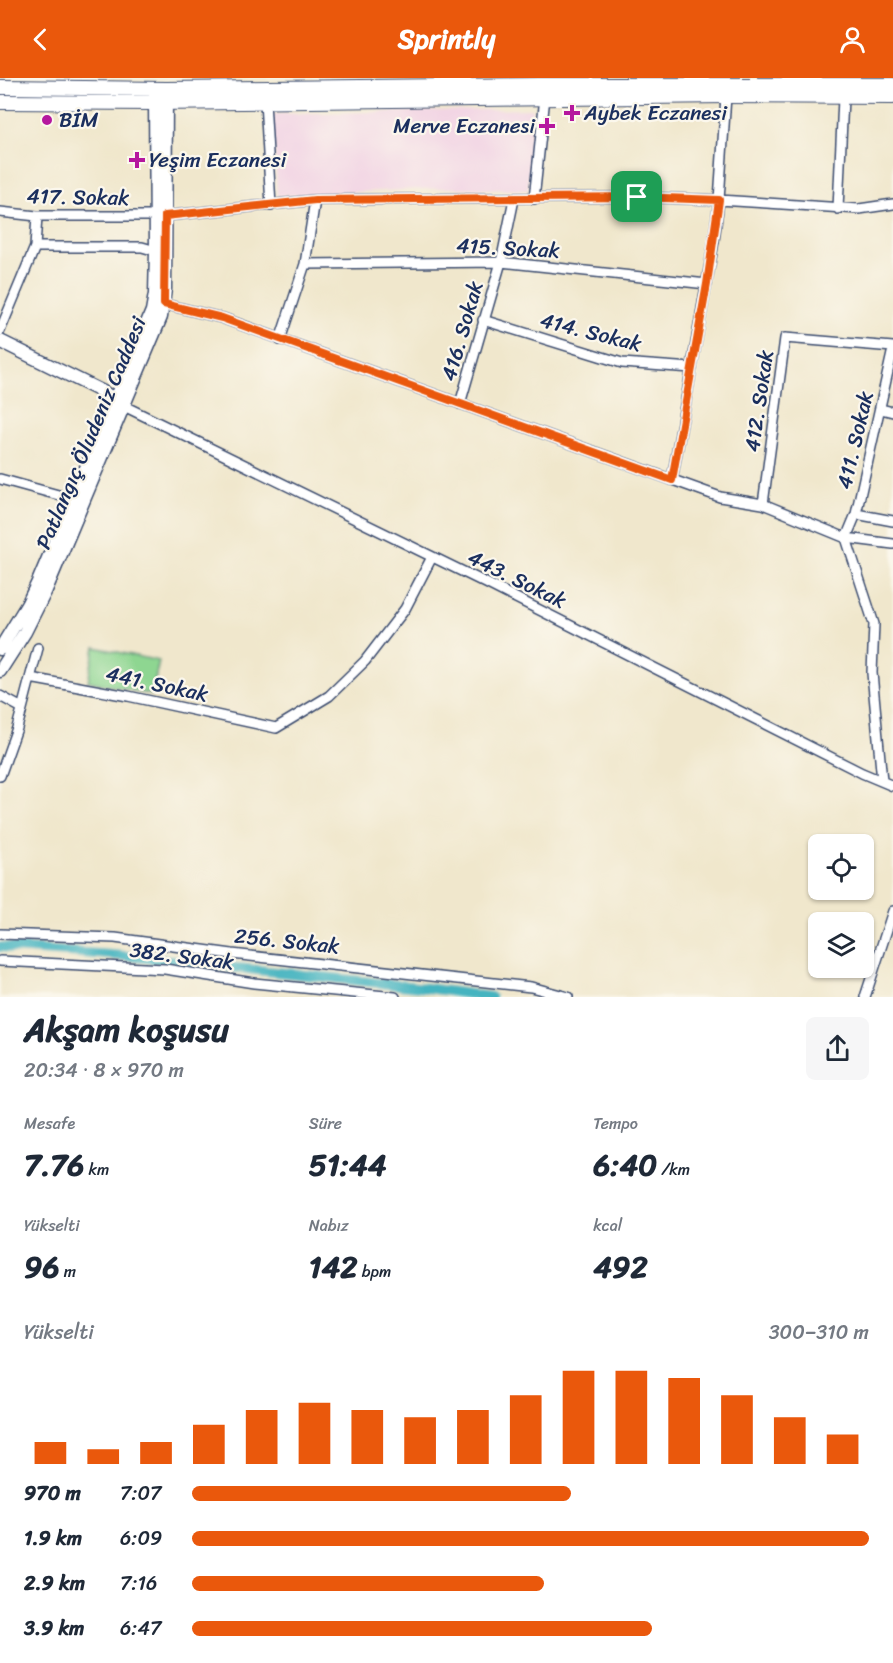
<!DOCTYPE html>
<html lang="tr">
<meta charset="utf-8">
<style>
:root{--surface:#fff;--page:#f6f6f7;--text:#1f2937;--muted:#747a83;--accent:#ea580c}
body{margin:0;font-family:Sriracha,sans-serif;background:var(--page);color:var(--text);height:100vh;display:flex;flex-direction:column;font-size:22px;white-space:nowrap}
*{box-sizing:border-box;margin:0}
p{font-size:20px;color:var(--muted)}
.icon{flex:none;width:33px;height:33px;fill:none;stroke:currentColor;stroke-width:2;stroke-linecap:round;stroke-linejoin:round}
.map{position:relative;height:919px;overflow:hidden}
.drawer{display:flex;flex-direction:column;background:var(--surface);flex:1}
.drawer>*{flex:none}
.tools{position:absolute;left:808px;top:756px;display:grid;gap:12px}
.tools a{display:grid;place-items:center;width:66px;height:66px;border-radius:9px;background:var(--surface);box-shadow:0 2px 4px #0004;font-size:30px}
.pin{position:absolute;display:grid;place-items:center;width:51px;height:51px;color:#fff;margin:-26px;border-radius:12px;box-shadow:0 3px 9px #0006}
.round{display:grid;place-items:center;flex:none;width:63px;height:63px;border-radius:9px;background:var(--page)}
.overview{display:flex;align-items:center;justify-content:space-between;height:102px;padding:0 24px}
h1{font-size:33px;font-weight:700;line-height:45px}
.figures{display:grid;grid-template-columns:repeat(3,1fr);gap:9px;height:102px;padding:6px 24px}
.figures div{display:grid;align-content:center}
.figures b{font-size:30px;font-weight:700}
.figures small{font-size:16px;font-weight:400}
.figures p{font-size:16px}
.chart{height:168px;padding:12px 24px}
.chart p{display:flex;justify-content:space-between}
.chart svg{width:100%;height:108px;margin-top:6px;stroke:var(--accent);stroke-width:6}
ul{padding:0 24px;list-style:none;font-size:20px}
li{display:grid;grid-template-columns:96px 72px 1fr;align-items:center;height:45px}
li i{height:15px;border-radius:8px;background:var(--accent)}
header{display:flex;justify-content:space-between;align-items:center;height:78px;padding:0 24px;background:var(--accent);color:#fff;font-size:27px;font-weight:700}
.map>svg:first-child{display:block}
.built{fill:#f1d0e3}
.green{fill:#8ed691;stroke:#548278;stroke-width:1.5}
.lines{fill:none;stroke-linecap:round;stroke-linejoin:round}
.canal{stroke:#45b4c0;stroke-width:10}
.street-casing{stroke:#3b4b6e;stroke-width:12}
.secondary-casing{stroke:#3b4b6e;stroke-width:15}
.primary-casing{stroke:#3b4b6e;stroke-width:16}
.street{stroke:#fff;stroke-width:9}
.secondary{stroke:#fff;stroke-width:12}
.primary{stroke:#fff;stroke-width:14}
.route-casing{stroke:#fff;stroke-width:12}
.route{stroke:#ea580c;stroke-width:8}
.poi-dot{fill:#b5179e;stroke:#fbf7ec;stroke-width:2}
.labels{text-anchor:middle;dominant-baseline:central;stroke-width:4.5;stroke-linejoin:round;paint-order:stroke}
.poi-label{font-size:21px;fill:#1b2f5e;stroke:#fbf7ec;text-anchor:start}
.street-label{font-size:21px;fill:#1b2f5e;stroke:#fbf7ec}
</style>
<header><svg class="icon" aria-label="back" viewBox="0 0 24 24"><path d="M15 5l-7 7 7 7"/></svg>Sprintly<svg class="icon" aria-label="person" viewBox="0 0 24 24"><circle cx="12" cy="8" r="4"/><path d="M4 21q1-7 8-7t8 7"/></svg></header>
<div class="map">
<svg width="893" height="919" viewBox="0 0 893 919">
<rect width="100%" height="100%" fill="#fbf7ec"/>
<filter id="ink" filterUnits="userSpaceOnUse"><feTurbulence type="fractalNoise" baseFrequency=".0167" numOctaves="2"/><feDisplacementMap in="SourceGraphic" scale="12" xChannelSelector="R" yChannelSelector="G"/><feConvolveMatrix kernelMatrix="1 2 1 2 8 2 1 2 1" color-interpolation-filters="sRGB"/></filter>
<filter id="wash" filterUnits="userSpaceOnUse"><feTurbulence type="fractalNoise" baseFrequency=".008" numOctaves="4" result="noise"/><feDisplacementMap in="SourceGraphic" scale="24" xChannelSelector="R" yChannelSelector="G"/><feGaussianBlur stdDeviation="1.35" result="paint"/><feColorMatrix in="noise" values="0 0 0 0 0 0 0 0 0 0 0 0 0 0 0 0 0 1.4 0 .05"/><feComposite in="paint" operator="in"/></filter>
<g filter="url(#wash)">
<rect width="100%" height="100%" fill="#f0e7cc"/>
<path class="built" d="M532,31L528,112L444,110L277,118L273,36Z"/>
<path class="green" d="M95,569L159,583L152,617L88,603Z"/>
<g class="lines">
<path class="canal" d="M0,869L125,878L427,910L491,919"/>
</g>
</g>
<g filter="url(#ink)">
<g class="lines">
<defs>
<path id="street" d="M265,23L271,128
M534,121L545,19
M838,131L843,20
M0,134L37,138H155
M165,138L315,122L637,119L719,122L859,131L893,126
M35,169H142L156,173
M305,186L501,184L707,206
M164,226L222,240L720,419L763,426L846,460L893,466
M483,242L622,285L692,290
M0,253L35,169L37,138
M280,262L305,186L315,122
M460,326L501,184L514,121
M124,328L486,505L862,695L893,708
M881,331L893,334
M0,401L73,421
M672,402L714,163L719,122L726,18
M763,426L785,260L893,269
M856,436L893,443
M30,600L128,618L276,650L329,618L365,583L405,531L432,479
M0,618L22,630
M0,698L17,650L38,570
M882,703L872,595L874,546L846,460L856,436L893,271
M0,856L115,860L232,876L531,909L568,919
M0,883L165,891L254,905L395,919
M865,919L893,833"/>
<path id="secondary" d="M0,263L103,314L121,326
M0,571L27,527L38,504L152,233L155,216L156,173L155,18
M0,593L25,554L46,512L161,239L165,211L166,15"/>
<path id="primary" d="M0,9L166,11L540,7H893
M0,24L155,25L726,18L893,19"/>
</defs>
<use href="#street" class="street-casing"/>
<use href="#secondary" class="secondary-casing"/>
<use href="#primary" class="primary-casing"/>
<use href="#street" class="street"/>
<use href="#secondary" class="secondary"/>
<use href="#primary" class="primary"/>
</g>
</g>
<g class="lines" filter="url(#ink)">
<defs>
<path id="route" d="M637,119L719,122L707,206L672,402L222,240L164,226L165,138L315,122Z"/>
</defs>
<use href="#route" class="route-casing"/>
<use href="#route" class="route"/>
</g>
<g class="poi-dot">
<path d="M569 26h6v6h6v6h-6v6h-6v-6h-6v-6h6z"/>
<circle cx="47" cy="42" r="6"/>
<path d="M544 39h6v6h6v6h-6v6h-6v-6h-6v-6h6z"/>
<path d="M134 73h6v6h6v6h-6v6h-6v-6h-6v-6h6z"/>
</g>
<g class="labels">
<g class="poi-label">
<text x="584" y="35">Aybek Eczanesi</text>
<text x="59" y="42">BİM</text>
<text x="535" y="48" text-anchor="end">Merve Eczanesi</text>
<text x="149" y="82">Yeşim Eczanesi</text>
</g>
<g class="street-label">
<text transform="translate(78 119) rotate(1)">417. Sokak</text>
<text transform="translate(508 170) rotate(3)">415. Sokak</text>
<text transform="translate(462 253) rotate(-74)">416. Sokak</text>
<text transform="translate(591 254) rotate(14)">414. Sokak</text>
<text transform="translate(759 323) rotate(-82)">412. Sokak</text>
<text transform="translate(91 355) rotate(-67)">Patlangıç Öludeniz Caddesi</text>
<text transform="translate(855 362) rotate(-77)">411. Sokak</text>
<text transform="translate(517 501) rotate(26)">443. Sokak</text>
<text transform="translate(157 606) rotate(12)">441. Sokak</text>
<text transform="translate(287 863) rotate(6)">256. Sokak</text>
<text transform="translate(182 878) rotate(7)">382. Sokak</text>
</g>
</g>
</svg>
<div class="tools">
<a><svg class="icon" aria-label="locate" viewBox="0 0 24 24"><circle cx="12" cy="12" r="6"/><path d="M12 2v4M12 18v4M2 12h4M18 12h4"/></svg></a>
<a><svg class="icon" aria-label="layers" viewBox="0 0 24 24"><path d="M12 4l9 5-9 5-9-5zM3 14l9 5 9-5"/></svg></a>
</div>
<div class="pin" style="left:637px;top:119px;background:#1e9e55"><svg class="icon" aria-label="arrive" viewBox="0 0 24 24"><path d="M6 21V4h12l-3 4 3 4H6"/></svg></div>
</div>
<section class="drawer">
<div class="overview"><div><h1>Akşam koşusu</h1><p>20:34 · 8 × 970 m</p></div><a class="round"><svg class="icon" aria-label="share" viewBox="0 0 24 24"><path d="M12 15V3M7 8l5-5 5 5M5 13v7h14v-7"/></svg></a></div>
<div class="figures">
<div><p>Mesafe</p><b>7.76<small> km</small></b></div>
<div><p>Süre</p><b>51:44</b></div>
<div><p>Tempo</p><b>6:40<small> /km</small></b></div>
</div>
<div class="figures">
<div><p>Yükselti</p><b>96<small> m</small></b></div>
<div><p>Nabız</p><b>142<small> bpm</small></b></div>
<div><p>kcal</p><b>492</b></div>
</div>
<div class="chart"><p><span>Yükselti</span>300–310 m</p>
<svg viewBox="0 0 160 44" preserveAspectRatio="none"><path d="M5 44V35M15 44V38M25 44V35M35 44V28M45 44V22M55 44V19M65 44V22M75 44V25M85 44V22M95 44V16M105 44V6M115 44V6M125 44V9M135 44V16M145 44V25M155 44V32"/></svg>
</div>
<ul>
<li><b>970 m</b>7:07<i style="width:56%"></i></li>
<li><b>1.9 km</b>6:09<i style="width:100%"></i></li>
<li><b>2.9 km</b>7:16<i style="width:52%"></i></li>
<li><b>3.9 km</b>6:47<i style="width:68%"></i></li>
</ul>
</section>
